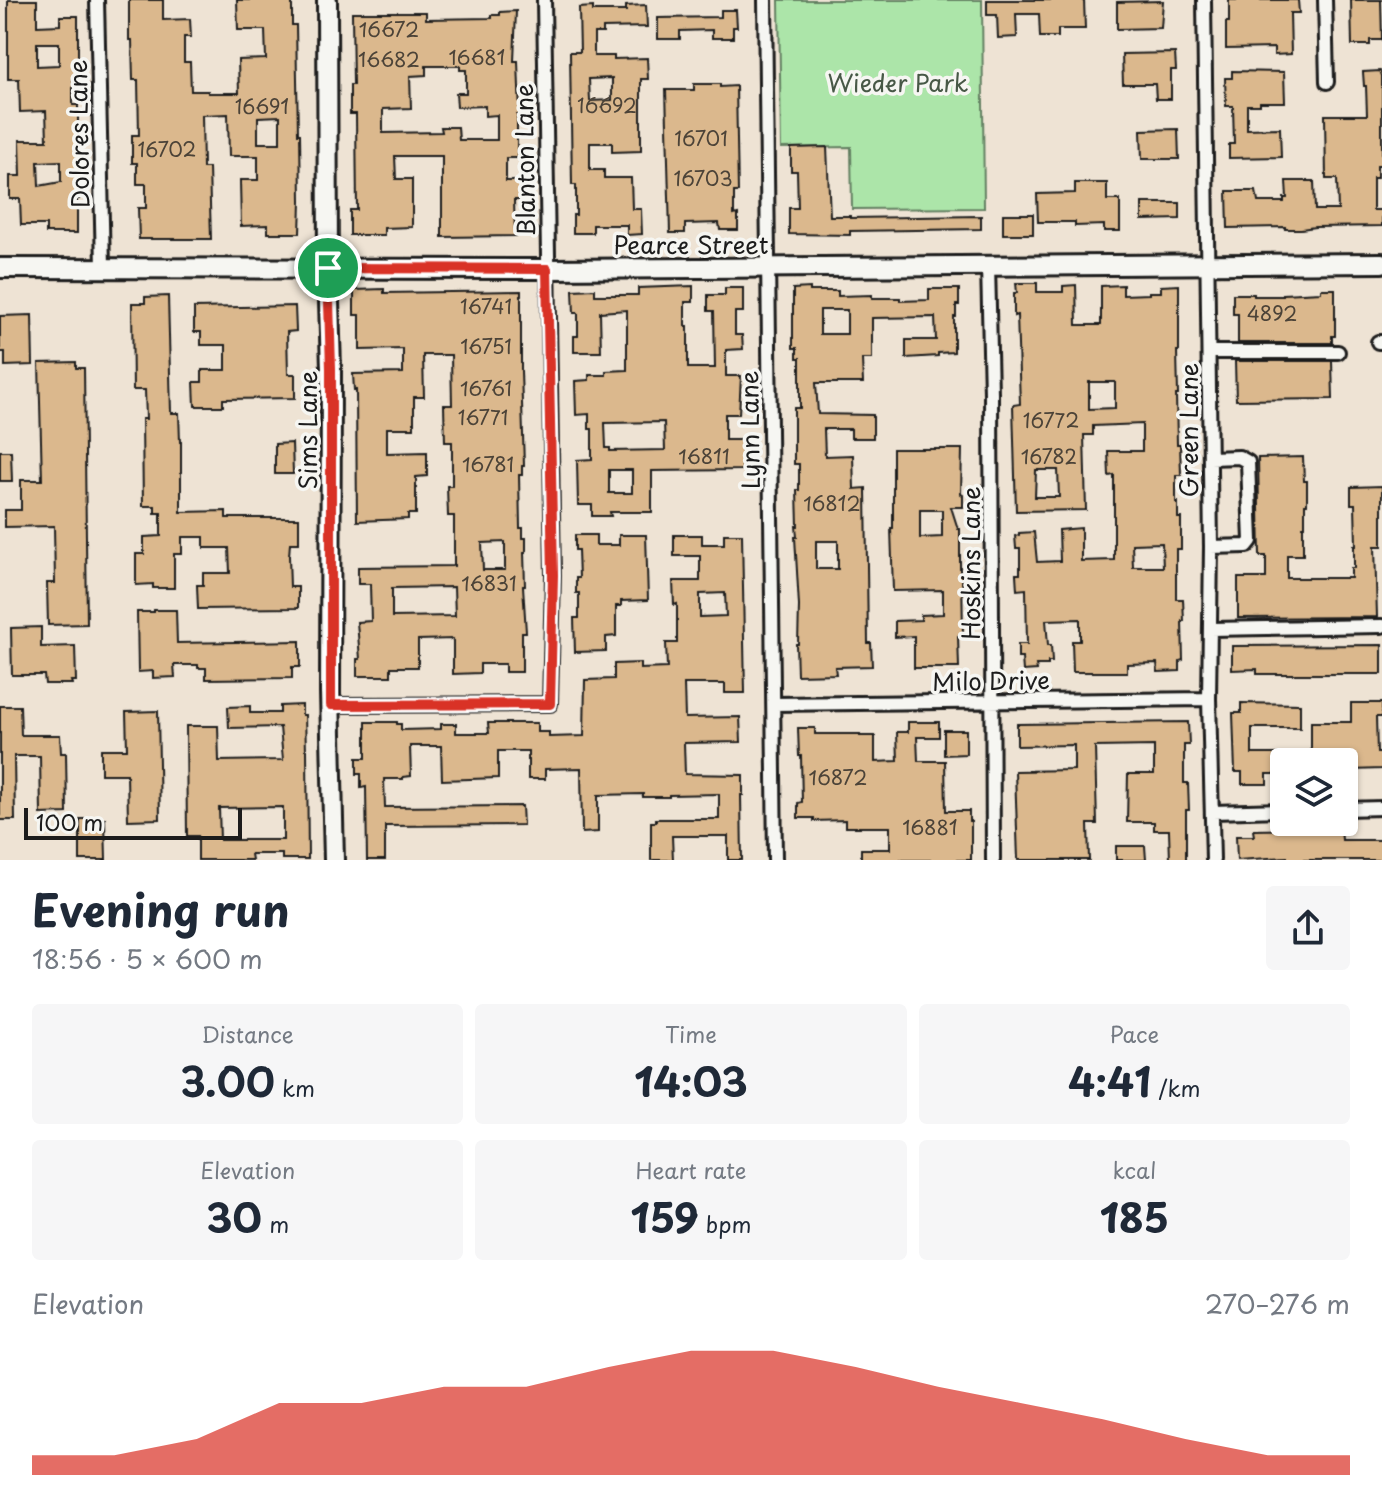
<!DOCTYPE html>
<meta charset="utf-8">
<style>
:root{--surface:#fff;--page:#f6f6f7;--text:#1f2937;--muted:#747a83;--accent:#d93025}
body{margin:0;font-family:"Playpen Sans",sans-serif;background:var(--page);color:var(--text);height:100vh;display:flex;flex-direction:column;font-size:30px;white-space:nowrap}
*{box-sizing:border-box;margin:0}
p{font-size:26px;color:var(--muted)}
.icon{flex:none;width:44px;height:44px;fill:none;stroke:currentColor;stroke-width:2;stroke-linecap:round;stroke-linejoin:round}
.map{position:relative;height:860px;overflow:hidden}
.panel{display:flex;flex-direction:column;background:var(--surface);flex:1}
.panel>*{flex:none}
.controls{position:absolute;left:1270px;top:748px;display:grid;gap:16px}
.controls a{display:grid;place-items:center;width:88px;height:88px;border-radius:8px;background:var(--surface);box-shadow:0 2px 6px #0004;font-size:40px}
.scale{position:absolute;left:24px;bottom:20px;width:218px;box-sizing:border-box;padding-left:8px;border:4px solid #1c1c1c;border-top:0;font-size:22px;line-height:28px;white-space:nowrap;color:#1c1c1c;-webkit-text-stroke:6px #f6f6f2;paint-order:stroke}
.pin{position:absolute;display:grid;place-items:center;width:68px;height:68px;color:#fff;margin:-34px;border:4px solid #fff;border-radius:50%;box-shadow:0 2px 8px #0007}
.round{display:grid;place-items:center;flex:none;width:84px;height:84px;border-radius:8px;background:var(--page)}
.overview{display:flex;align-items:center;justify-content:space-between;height:136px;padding:0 32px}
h1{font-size:44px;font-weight:700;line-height:60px}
.stats{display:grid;grid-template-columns:repeat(3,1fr);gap:12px;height:136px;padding:8px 32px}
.stats div{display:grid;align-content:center;border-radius:8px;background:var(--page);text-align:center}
.stats b{font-size:40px;font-weight:700}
.stats small{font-size:22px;font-weight:400}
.stats p{font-size:22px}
.chart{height:224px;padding:16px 32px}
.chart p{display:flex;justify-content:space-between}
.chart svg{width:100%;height:144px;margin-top:8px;fill:var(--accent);opacity:.7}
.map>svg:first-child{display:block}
.green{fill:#ace5a9;stroke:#648062;stroke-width:2}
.building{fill:#dbb88d;stroke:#1c1c1c;stroke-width:2;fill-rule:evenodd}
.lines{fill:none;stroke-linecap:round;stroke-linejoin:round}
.street-casing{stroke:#1c1c1c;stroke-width:18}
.secondary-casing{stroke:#1c1c1c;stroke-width:24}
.street{stroke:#f6f6f2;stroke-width:12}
.secondary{stroke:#f6f6f2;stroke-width:18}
.route-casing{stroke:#fff;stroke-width:16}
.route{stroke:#d93025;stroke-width:10}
.labels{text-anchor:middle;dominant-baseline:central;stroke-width:7;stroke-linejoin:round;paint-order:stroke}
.number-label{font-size:20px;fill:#4c4338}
.park-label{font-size:24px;fill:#475846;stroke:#f6f6f2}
.street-label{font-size:24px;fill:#1c1c1c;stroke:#f6f6f2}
</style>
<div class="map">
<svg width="1382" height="860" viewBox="0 0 1382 860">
<rect width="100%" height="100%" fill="#eee3d4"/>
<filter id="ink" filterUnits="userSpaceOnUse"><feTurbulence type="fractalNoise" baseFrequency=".0125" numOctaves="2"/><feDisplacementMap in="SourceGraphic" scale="16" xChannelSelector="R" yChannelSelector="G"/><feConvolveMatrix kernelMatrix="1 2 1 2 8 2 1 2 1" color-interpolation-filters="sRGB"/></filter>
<g filter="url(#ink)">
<path class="green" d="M779,0H982L984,208L852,209L851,147L781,148Z"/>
<path class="building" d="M8,0H37V26L60,25V16H78V79H73V105H78V132L79,199H77V233H46V225H21L20,199H10V176H21L20,140H47L46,111L20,112L19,79H8ZM37,43H59V65L37,66ZM61,161V182L39,186L38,162Z
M129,0H163V20L190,19L191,37H184V62H190L191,91H208V93H239L238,60L266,59L265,30H238L237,0H292V25H296L298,134H300L301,201L300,233H268V225L241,226L240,180H258V156H229L228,114L202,115L203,168H209L211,239H139L138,208H146V184H137V163H132V135H139L138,80H133L132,40H129ZM280,116V143H258V117Z
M987,0H1084L1085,29H1058V37H1040L1039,14H1016L1017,37L998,38L997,15H987Z
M1229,0H1298L1299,13H1290L1291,54L1274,55V48L1226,49V22H1229Z
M1351,0H1381L1382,40H1370V45H1352Z
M1163,1L1161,28L1117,29V2Z
M646,5L647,27L603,28V33H594V56H614V59L647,58L648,79H641V151L612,152V143H590V170H604V178H631L632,209H641L642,234L627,235V225H593V233H573V215H576V185H572L570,52H580L579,8L593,7V11H626V6ZM612,78V100L590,101L589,79Z
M721,10H736L737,27H733V38H712V30L680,31V39H658V18L721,17Z
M516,11L514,61H518L520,115H517V158H506V181H520L521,200H514L515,236L442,237V156H395L396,179H412V227L384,228V235H350V210H357L356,114H350V85H353L352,12H426V19L492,18V15H500V12ZM426,66H460V70H466V93H456L457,107L485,106V116L497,115V140H459L458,127H441L442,132L383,133V109L411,108L410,76L426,75Z
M1175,53L1176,70H1171V99H1156L1155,84H1123L1122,54Z
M1232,71L1284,72L1285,102H1260V105H1247V129L1280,128L1281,157L1229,158V144H1234L1233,106H1226L1225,78H1232Z
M1380,71L1382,76V165H1377V178H1373V210H1382V226L1315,227L1301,229H1285V227L1228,228L1227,191H1256L1258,202H1284V198H1287L1286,181H1314L1315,210H1338L1337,179H1326L1325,115H1367L1366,86H1364L1363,72Z
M694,84H720V87L736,86L738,192H734V215L738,214V230H720L719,223L685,224V233H670L666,90H694Z
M1178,129L1179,159H1142L1141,130Z
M827,147L830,216H850V218L981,216V229L850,231V235L789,234V208H798L797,171H791V148Z
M1075,183H1107V200H1120V231H1104V225L1075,226V222H1038L1037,194L1075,193Z
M1142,203H1180V219L1142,220Z
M1003,214H1033V234H1003Z
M1016,283H1037V292H1063V286L1076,285L1077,325H1101V286L1123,285V295L1149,294V292H1161V286L1179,285V351H1177L1178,395H1176L1177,444H1180L1181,475H1176V502H1178V518H1181V549H1176V599H1183L1184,621H1182L1183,660L1180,661V671L1158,672L1157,663L1127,664V672H1073L1072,641H1080V619L1046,620L1048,645H1051L1052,662H1048V665H1036L1037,670L1023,671L1022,658H1018V644H1027L1026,589L1017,590L1016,574H1020V548H1016L1015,536L1019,535V533L1034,532L1037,562L1060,561L1059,530L1081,528V561L1114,560V475L1109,476L1108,451H1142V424L1093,426V435H1084L1086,510L1016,511L1013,405L1020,404L1017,315L1014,316V293H1017ZM1089,382H1115V408L1089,409ZM1036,470H1058L1059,497H1035ZM1162,543L1163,567H1133L1132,544Z
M693,286V302H685V326H688V368H715L714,311H708V295H725V288H743V312H735V335H742L743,349L726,350V376H741L739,414H725V440H742V470L652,471V512H610L611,516H592V505H578L577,460L592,459V429H589V414L576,415L575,381L589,380V375H606V371L627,370V310L600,312L601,352H574V336H578V313H574L573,290L595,289V295H638V288ZM664,422L665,450L610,451V448H606L605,423ZM609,470H632V493H609Z
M810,288V291H838V296L872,295V298H900V301L929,300V289H959V305H956V317H954V352L938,353V356L906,358V340H936L935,317L872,318V359H862L863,383H816L818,414L873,415V438H851V429H824L825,456L853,455L854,489L866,488L868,643H871L872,666L835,667L836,674L797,675L796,644H798L799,606L795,537H797L796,526H798L797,490H799V464H794V408H800V358H797V348H793V289ZM820,310H847V334H820ZM816,541H838V569H816Z
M384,289V293L521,291V371L524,466H522V475H519L520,528H523V538H526V552H524L525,586H523L526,632H522V672H505V664H480V673L453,674V639L418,640V667H391V676H357V659H360L357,622L371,621L370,584H358V567L454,566V516H448L447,486H452V442H445L444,405H452L451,355H423L424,397H414V428H387V453L427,452V476L416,477V514H408V519L357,521L356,390H354L353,374L403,373V349L360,350V315H354V290ZM505,542V570H483L482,543ZM454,587L455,616L392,617V588Z
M1321,289H1335V336H1332V343H1238V314H1233V294H1254V296H1283V294L1321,292Z
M168,296L171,413H179L180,442H181V512L226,511V518H299V543H290L289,556L290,587H298V608L198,609L197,585H203V573H230L229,548H204V537H182V554H174V588H153V584L136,585V554H144V537L161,536V513H155V506H143L142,419H146L145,390H133L132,303H145V297Z
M295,306L296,331L287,332L288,374H295V398L223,399V406H195L194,382H202V370H226V345H201V332H194V308Z
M32,315L33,365L5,366V352H0V316Z
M1235,361H1332L1333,399L1236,400Z
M76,362V368H84L87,624L48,625L47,583H55L54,526L5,527V510H21V480H42L39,363Z
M292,443L293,474H275V444Z
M893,449H962L961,494L963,495V507H951L958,529H960V574H962L963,636H958L959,668H914V636L895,637V621L921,620V615L943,614V590L893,591L891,528H893ZM920,510H942V537L920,538Z
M0,451H11L12,481H0Z
M1303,457L1304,481H1307V504H1305V526H1303V555H1287V578H1351V568H1354V546H1356L1355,504H1351V487L1382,486V546H1375L1377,617L1238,618V578H1266V556H1260L1258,458Z
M724,534H742L745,693H725V684H684L685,718L740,717L741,742L684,743L685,774L743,775V795H741L742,860H728V836H672L673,860H651V822H656V819H719V794L669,795V797H643V794L598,795V832L582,833L581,768L545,769V779H528V751H498V778L442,780L441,746H410L411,776L403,777V779H384L385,807L522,806L523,825L385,826V860H367L366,787L361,788V774H357V758H366V722H397V724H401V730L441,729V724H456V733H489L488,723H537V732H549V737L584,736L585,680L614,679V664L640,663V669L667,668L666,643H677V604L674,605L673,581H700V556H674V535H702V544H724ZM725,593L726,616L700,617V594Z
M575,535H596V545H619V535H646L648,600L621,601V606H616V636L606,637V651L575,652L574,618H579V593H576V578H579L578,550H575Z
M154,610H176L177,643L300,641V667H292V678L206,679V668H198V665H174L175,677L153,678V671L138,672L137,612H154Z
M41,627V647L75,646L76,681H71L72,684H45L44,675H12L11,628Z
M1382,645V674H1257V669L1232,670V646Z
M1241,703L1300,704V728H1252V754H1284V774H1267V784H1242V772H1235L1233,713H1241Z
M1351,703H1382V717H1376L1377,753H1382V769L1351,770V762H1311V722H1351Z
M302,705V715H305L306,751H307L308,859H282V854H251L252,860H198V836H187L186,726H218L219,761L283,760L280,727L229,728L228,707L250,706V713H280V706ZM283,807V840H220L219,808Z
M0,706H20L21,735H60L61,753H66L67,813L41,814L40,756H14L15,820H0Z
M158,711L160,819L128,820L127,774H101V749H127L126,712Z
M908,722H939V737H917L918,761H945L946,811H969V821H971V860H861V849H890V827H845V820L814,821V818H798V803L802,802L801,756H799L798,728H815V734H860V736H875V762L898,761L897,732H908Z
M1188,722L1189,745H1184V783H1188L1189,810H1186V860H1170L1169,830H1154V822H1127L1128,774H1154V746L1095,747L1097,824H1088L1089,860H1018L1015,771L1074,770V745L1017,746V724Z
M944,730H966V754L944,755Z
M80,819H105L106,860H80Z
M1302,829H1341L1342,840H1382V860H1287V857L1237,860L1236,836H1254L1253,830Z
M1116,846H1145L1146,860H1116Z"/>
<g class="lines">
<defs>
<path id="street" d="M97,0L103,267
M765,0L775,860
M1204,0L1211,547L1209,699L1213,860
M1325,0L1327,82
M988,265L991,394L993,860
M1378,342H1382
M1209,352H1338
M1210,458L1239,457L1248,462L1251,541L1247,546L1211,547
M1211,629L1382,626
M774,704L1209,699
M331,705L550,704L553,575L544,0
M1344,809L1382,808
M1213,812L1284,810"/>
<path id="secondary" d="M327,0L328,268L331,369L330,693L334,860
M0,268L547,269L1382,263"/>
</defs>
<use href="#street" class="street-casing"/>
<use href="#secondary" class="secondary-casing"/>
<use href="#street" class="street"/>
<use href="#secondary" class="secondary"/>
</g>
</g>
<g class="lines" filter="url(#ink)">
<defs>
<path id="route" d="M328,268L547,269L553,575L550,704L331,705V369Z"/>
</defs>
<use href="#route" class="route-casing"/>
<use href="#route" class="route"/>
</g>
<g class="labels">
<g class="number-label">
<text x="389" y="29">16672</text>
<text x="477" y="57">16681</text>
<text x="389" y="59">16682</text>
<text x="607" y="105">16692</text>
<text x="262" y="106">16691</text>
<text x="701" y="138">16701</text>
<text x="167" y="149">16702</text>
<text x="703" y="178">16703</text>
<text x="486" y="306">16741</text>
<text x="1272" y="313">4892</text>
<text x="486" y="346">16751</text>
<text x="486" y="388">16761</text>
<text x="483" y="417">16771</text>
<text x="1051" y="420">16772</text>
<text x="704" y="456">16811</text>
<text x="1049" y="456">16782</text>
<text x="488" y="464">16781</text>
<text x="832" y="503">16812</text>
<text x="489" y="583">16831</text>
<text x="838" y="777">16872</text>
<text x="930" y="827">16881</text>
</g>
<g class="park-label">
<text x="898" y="82">Wieder Park</text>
</g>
<g class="street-label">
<text transform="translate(78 134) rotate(-91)">Dolores Lane</text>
<text transform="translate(524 160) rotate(-91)">Blanton Lane</text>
<text x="691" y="244">Pearce Street</text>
<text transform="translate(307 430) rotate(-90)">Sims Lane</text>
<text transform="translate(749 430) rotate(-91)">Lynn Lane</text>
<text transform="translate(1188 430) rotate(-90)">Green Lane</text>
<text transform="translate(970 563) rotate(-90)">Hoskins Lane</text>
<text transform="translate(991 680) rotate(-1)">Milo Drive</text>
</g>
</g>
</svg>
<div class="controls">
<a><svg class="icon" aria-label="layers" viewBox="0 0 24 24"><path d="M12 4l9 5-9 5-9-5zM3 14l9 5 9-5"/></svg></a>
</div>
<div class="scale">100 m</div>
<div class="pin" style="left:328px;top:268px;background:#1e9e55"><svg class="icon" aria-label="arrive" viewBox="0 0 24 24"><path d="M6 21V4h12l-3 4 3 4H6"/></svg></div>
</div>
<section class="panel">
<div class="overview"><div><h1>Evening run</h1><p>18:56 · 5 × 600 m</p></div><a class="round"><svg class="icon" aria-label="share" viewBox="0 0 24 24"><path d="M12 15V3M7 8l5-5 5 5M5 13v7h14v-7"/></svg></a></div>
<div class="stats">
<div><p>Distance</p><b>3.00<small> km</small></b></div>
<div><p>Time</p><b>14:03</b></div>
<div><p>Pace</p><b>4:41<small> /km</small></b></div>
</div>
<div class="stats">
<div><p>Elevation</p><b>30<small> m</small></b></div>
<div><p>Heart rate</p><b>159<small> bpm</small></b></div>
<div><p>kcal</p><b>185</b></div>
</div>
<div class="chart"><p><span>Elevation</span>270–276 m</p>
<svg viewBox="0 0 160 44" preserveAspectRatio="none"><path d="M0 44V38L10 38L20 33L30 22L40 22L50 17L60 17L70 11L80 6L90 6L100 11L110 17L120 22L130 27L140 33L150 38L160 38V44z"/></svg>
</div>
</section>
